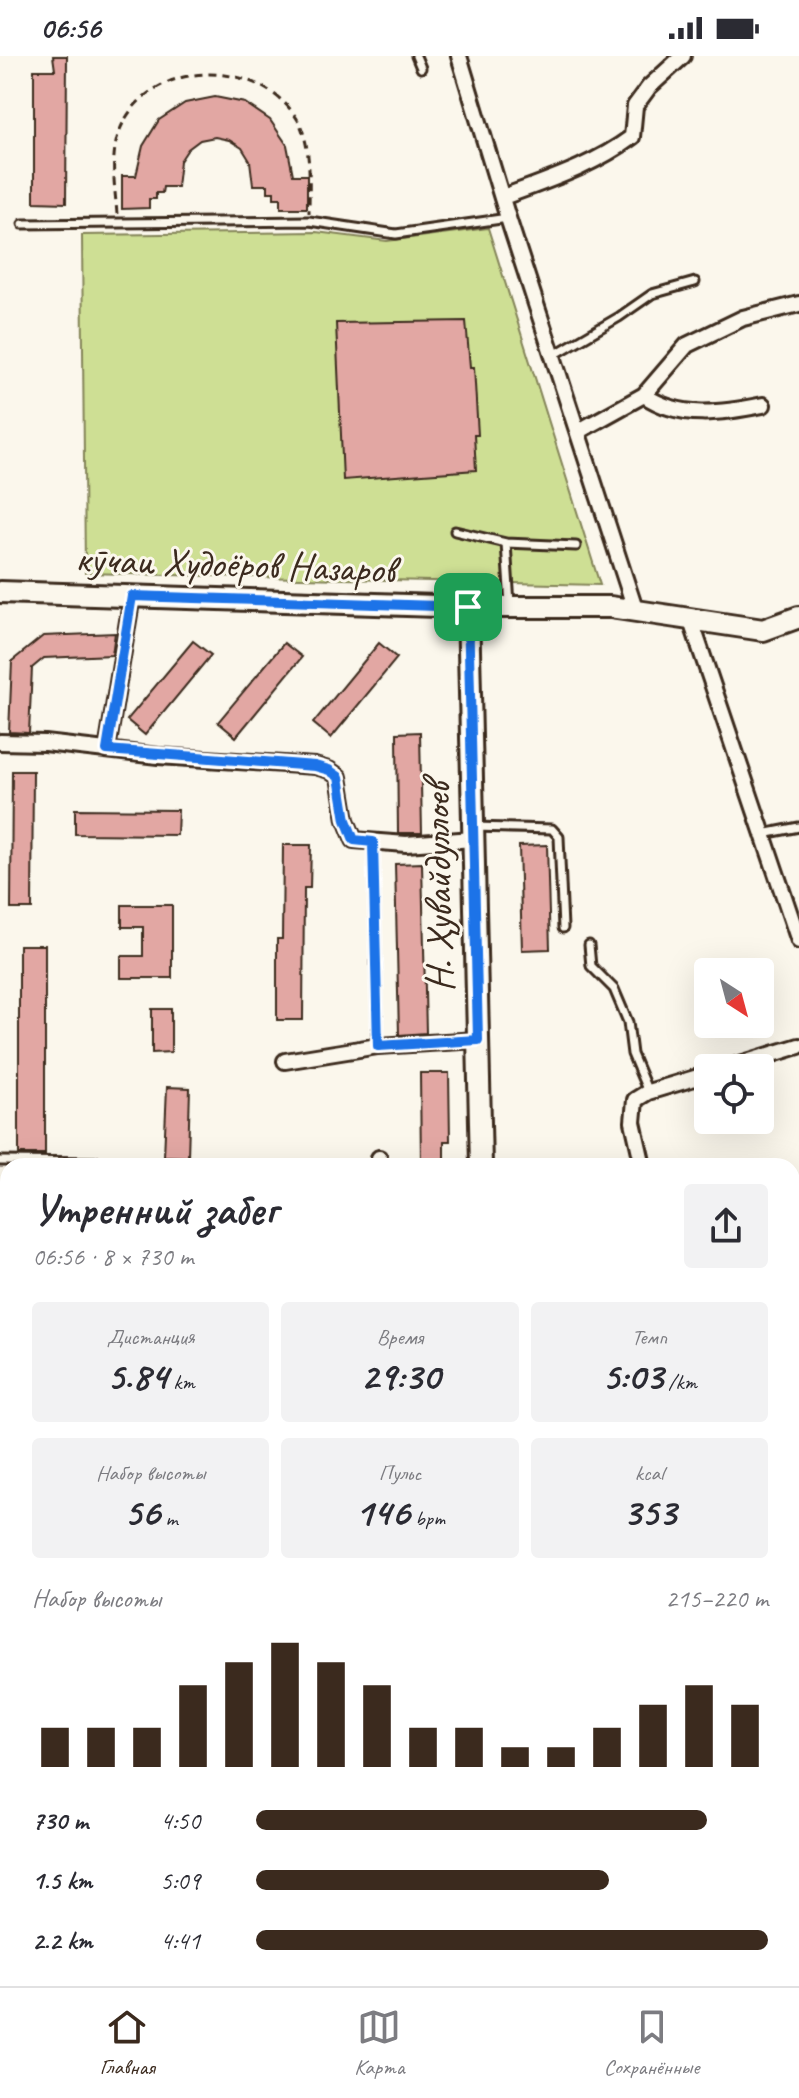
<!DOCTYPE html>
<html lang="ru">
<meta charset="utf-8">
<style>
:root{--surface:#fff;--page:#f2f2f3;--text:#2b2b33;--muted:#7c7c81;--line:#e1e1e2;--accent:#3b2a1e}
body{margin:0;font-family:Caveat,sans-serif;background:var(--page);color:var(--text);height:100vh;display:flex;flex-direction:column;font-size:30px;white-space:nowrap}
*{box-sizing:border-box;margin:0}
p{font-size:26px;color:var(--muted)}
.icon{flex:none;width:44px;height:44px;fill:none;stroke:currentColor;stroke-width:2;stroke-linecap:round;stroke-linejoin:round}
.map{position:relative;flex:1;overflow:hidden}
.side{position:absolute;left:0px;top:1102px;width:800px;height:828px;display:flex;flex-direction:column;background:var(--surface);border-radius:24px 24px 0 0;box-shadow:0 8px 32px #0002}
.side>*{flex:none}
.needle{width:52px;rotate:144deg}
.controls{position:absolute;left:694px;top:902px;display:grid;gap:16px}
.controls a{display:grid;place-items:center;width:80px;height:80px;border-radius:8px;background:var(--surface);box-shadow:0 8px 32px #0002;font-size:40px}
.pin{position:absolute;display:grid;place-items:center;width:68px;height:68px;color:#fff;margin:-34px;border-radius:16px;box-shadow:0 4px 12px #0006}
.round{display:grid;place-items:center;flex:none;width:84px;height:84px;border-radius:8px;background:var(--page)}
.head{display:flex;align-items:center;justify-content:space-between;height:136px;padding:0 32px}
h1{font-size:44px;font-weight:700;line-height:60px}
.metrics{display:grid;grid-template-columns:repeat(3,1fr);gap:12px;height:136px;padding:8px 32px}
.metrics div{display:grid;align-content:center;border-radius:8px;background:var(--page);text-align:center}
.metrics b{font-size:40px;font-weight:700}
.metrics small{font-size:22px;font-weight:400}
.metrics p{font-size:22px}
.chart{height:224px;padding:16px 32px}
.chart p{display:flex;justify-content:space-between}
.chart svg{width:100%;height:144px;margin-top:8px;stroke:var(--accent);stroke-width:6}
ul{padding:0 32px;list-style:none;font-size:26px}
li{display:grid;grid-template-columns:128px 96px 1fr;align-items:center;height:60px}
li i{height:20px;border-radius:10px;background:var(--accent)}
.status{display:flex;justify-content:space-between;align-items:center;height:56px;padding:0 40px;background:var(--surface);direction:ltr}
.status svg{height:22px;fill:currentColor}
.menu{display:flex;justify-content:space-around;align-items:center;height:112px;border-top:2px solid var(--line);background:var(--surface);font-size:22px;color:var(--muted)}
.menu a{display:grid;justify-items:center;gap:4px}
.menu .active{color:var(--accent)}
.map>svg:first-child{display:block}
.green{fill:#cedf94;stroke:#848459;stroke-width:2}
.building{fill:#e2a7a3;stroke:#3b2a1e;stroke-width:2}
.lines{fill:none;stroke-linecap:round;stroke-linejoin:round}
.lane-casing{stroke:#3b2a1e;stroke-width:13}
.street-casing{stroke:#3b2a1e;stroke-width:20}
.secondary-casing{stroke:#3b2a1e;stroke-width:26}
.path{stroke:#3b2a1e;stroke-width:3;stroke-dasharray:8 6;stroke-linecap:butt}
.lane{stroke:#fbf7ec;stroke-width:7}
.street{stroke:#fbf7ec;stroke-width:14}
.secondary{stroke:#fbf7ec;stroke-width:20}
.route-casing{stroke:#fff;stroke-width:16}
.route{stroke:#1a73e8;stroke-width:10}
.labels{text-anchor:middle;dominant-baseline:central;stroke-width:6;stroke-linejoin:round;paint-order:stroke}
.street-label{font-size:40px;fill:#3b2a1e;stroke:#fbf7ec}
</style>
<div class="status"><b>06:56</b><svg viewBox="0 0 49 12"><path d="M0 12V9h3v3zM5 12V6h3v6zM10 12V3h3v9zM15 12V0h3v12zM26 1h20v11H26zM47 4h2v5h-2z"/></svg></div>
<div class="map">
<svg width="799" height="1930" viewBox="0 0 799 1930">
<rect width="100%" height="100%" fill="#fbf7ec"/>
<filter id="ink" filterUnits="userSpaceOnUse"><feTurbulence type="fractalNoise" baseFrequency=".0125" numOctaves="2"/><feDisplacementMap in="SourceGraphic" scale="16" xChannelSelector="R" yChannelSelector="G"/><feConvolveMatrix kernelMatrix="1 2 1 2 8 2 1 2 1" color-interpolation-filters="sRGB"/></filter>
<g filter="url(#ink)">
<path class="green" d="M488,172L600,529L85,517L82,179L316,176L387,185Z"/>
<path class="building" d="M53,0H67L66,147L34,146V14H55Z
M215,41L245,47L270,64L287,89L293,119H307V152H281V142H274V136H268V129H253L250,105L242,92L229,84L215,81L200,84L188,93L180,105L177,131H163L162,137H156V143H149V152L122,153V120H136L143,90L159,64L185,47Z
M466,265L470,311H474L478,379H474L476,414L343,424L336,267Z
M115,577L112,599L44,602L32,612L29,677L9,676L12,605L43,580Z
M193,585L211,599L145,679L127,664Z
M284,587L302,601L236,681L218,666Z
M379,587L397,602L331,682L313,667Z
M420,676L422,777H398L397,677Z
M12,715H33L32,853H11Z
M75,753L178,754L177,779L75,778Z
M283,789H311L310,832H304L303,964H277V883H282Z
M547,789L550,893L522,894L519,790Z
M422,807L426,977L399,979L395,808Z
M122,849H172V922H121V900H143V871H122Z
M19,889H45V1098H19Z
M152,953H171V996L152,997Z
M420,1017H449L450,1085H444V1110H421Z
M167,1031L190,1032L188,1101L164,1100Z"/>
<g class="lines">
<defs>
<path id="lane" d="M416,0L421,12
M23,168L309,165L396,178L508,162
M554,299L619,261L652,238L695,226
M455,475L506,487L510,549
M506,487L576,490
M475,771L552,773L559,781L563,872
M763,778L799,771
M373,786L378,990
M589,889L591,910L614,933L628,966L632,998L648,1036
M0,1105L106,1106L114,1110
M0,1807L8,1808
M178,1922L179,1925"/>
<path id="street" d="M459,0L508,162L636,556
M503,141C548,124 593,110 632,81L635,50L649,31L683,0
M644,339C680,364 723,357 763,349
M579,375L644,339L687,289L743,262L799,248
M691,565L799,885
M0,686L45,687L158,700L315,710L329,714L339,721L346,764L354,784L406,788L473,783
M107,694L132,540
M285,1005L378,990L478,984
M727,1012L799,990
M379,1102L380,1110
M643,1110L633,1066L635,1044L648,1036L708,1018
M792,1251L799,1239
M792,1415L799,1469
M792,1552L799,1548
M792,1646L799,1645
M0,1664H8
M669,1922V1930
M305,1930L311,1922"/>
<path id="secondary" d="M0,536L468,551H610L763,574L799,561
M468,551L481,1110
M494,1922V1930"/>
</defs>
<use href="#lane" class="lane-casing"/>
<use href="#street" class="street-casing"/>
<use href="#secondary" class="secondary-casing"/>
<path class="path" d="M117,158C115,132 110,104 118,79C145,0 262,0 299,66C312,94 309,127 309,157"/>
<use href="#lane" class="lane"/>
<use href="#street" class="street"/>
<use href="#secondary" class="secondary"/>
</g>
</g>
<g class="lines" filter="url(#ink)">
<defs>
<path id="route" d="M132,540L468,551L478,984L378,990L373,786L354,784L346,764L339,721L329,714L315,710L107,694Z"/>
</defs>
<use href="#route" class="route-casing"/>
<use href="#route" class="route"/>
</g>
<g class="labels">
<g class="street-label">
<text transform="translate(235 508) rotate(2)">кӯчаи Худоёров Назаров</text>
<text transform="translate(438 831) rotate(-91)">Н. Ҳувайдуллоев</text>
</g>
</g>
</svg>
<div class="controls">
<a><svg class="needle" viewBox="-14 -14 28 28"><path d="M0-13l5 13h-10z" fill="#e53935"/><path d="M0 13l5-13h-10z" fill="#7c7c81"/></svg></a>
<a><svg class="icon" aria-label="locate" viewBox="0 0 24 24"><circle cx="12" cy="12" r="6"/><path d="M12 2v4M12 18v4M2 12h4M18 12h4"/></svg></a>
</div>
<div class="pin" style="left:468px;top:551px;background:#1e9e55"><svg class="icon" aria-label="arrive" viewBox="0 0 24 24"><path d="M6 21V4h12l-3 4 3 4H6"/></svg></div>
<section class="side">
<div class="head"><div><h1>Утренний забег</h1><p>06:56 · 8 × 730 m</p></div><a class="round"><svg class="icon" aria-label="share" viewBox="0 0 24 24"><path d="M12 15V3M7 8l5-5 5 5M5 13v7h14v-7"/></svg></a></div>
<div class="metrics">
<div><p>Дистанция</p><b>5.84<small> km</small></b></div>
<div><p>Время</p><b>29:30</b></div>
<div><p>Темп</p><b>5:03<small> /km</small></b></div>
</div>
<div class="metrics">
<div><p>Набор высоты</p><b>56<small> m</small></b></div>
<div><p>Пульс</p><b>146<small> bpm</small></b></div>
<div><p>kcal</p><b>353</b></div>
</div>
<div class="chart"><p><span>Набор высоты</span>215–220 m</p>
<svg viewBox="0 0 160 44" preserveAspectRatio="none"><path d="M5 44V32M15 44V32M25 44V32M35 44V19M45 44V12M55 44V6M65 44V12M75 44V19M85 44V32M95 44V32M105 44V38M115 44V38M125 44V32M135 44V25M145 44V19M155 44V25"/></svg>
</div>
<ul>
<li><b>730 m</b>4:50<i style="width:88%"></i></li>
<li><b>1.5 km</b>5:09<i style="width:69%"></i></li>
<li><b>2.2 km</b>4:41<i style="width:100%"></i></li>
</ul>
</section>
</div>
<nav class="menu">
<a class="active"><svg class="icon" aria-label="home" viewBox="0 0 24 24"><path d="M3 11l9-7 9 7M6 9v11h12V9"/></svg>Главная</a>
<a><svg class="icon" aria-label="map" viewBox="0 0 24 24"><path d="M3 6l6-2 6 2 6-2v14l-6 2-6-2-6 2zM9 4v14M15 6v14"/></svg>Карта</a>
<a><svg class="icon" aria-label="saved" viewBox="0 0 24 24"><path d="M7 4h10v16l-5-4-5 4z"/></svg>Сохранённые</a>
</nav>
